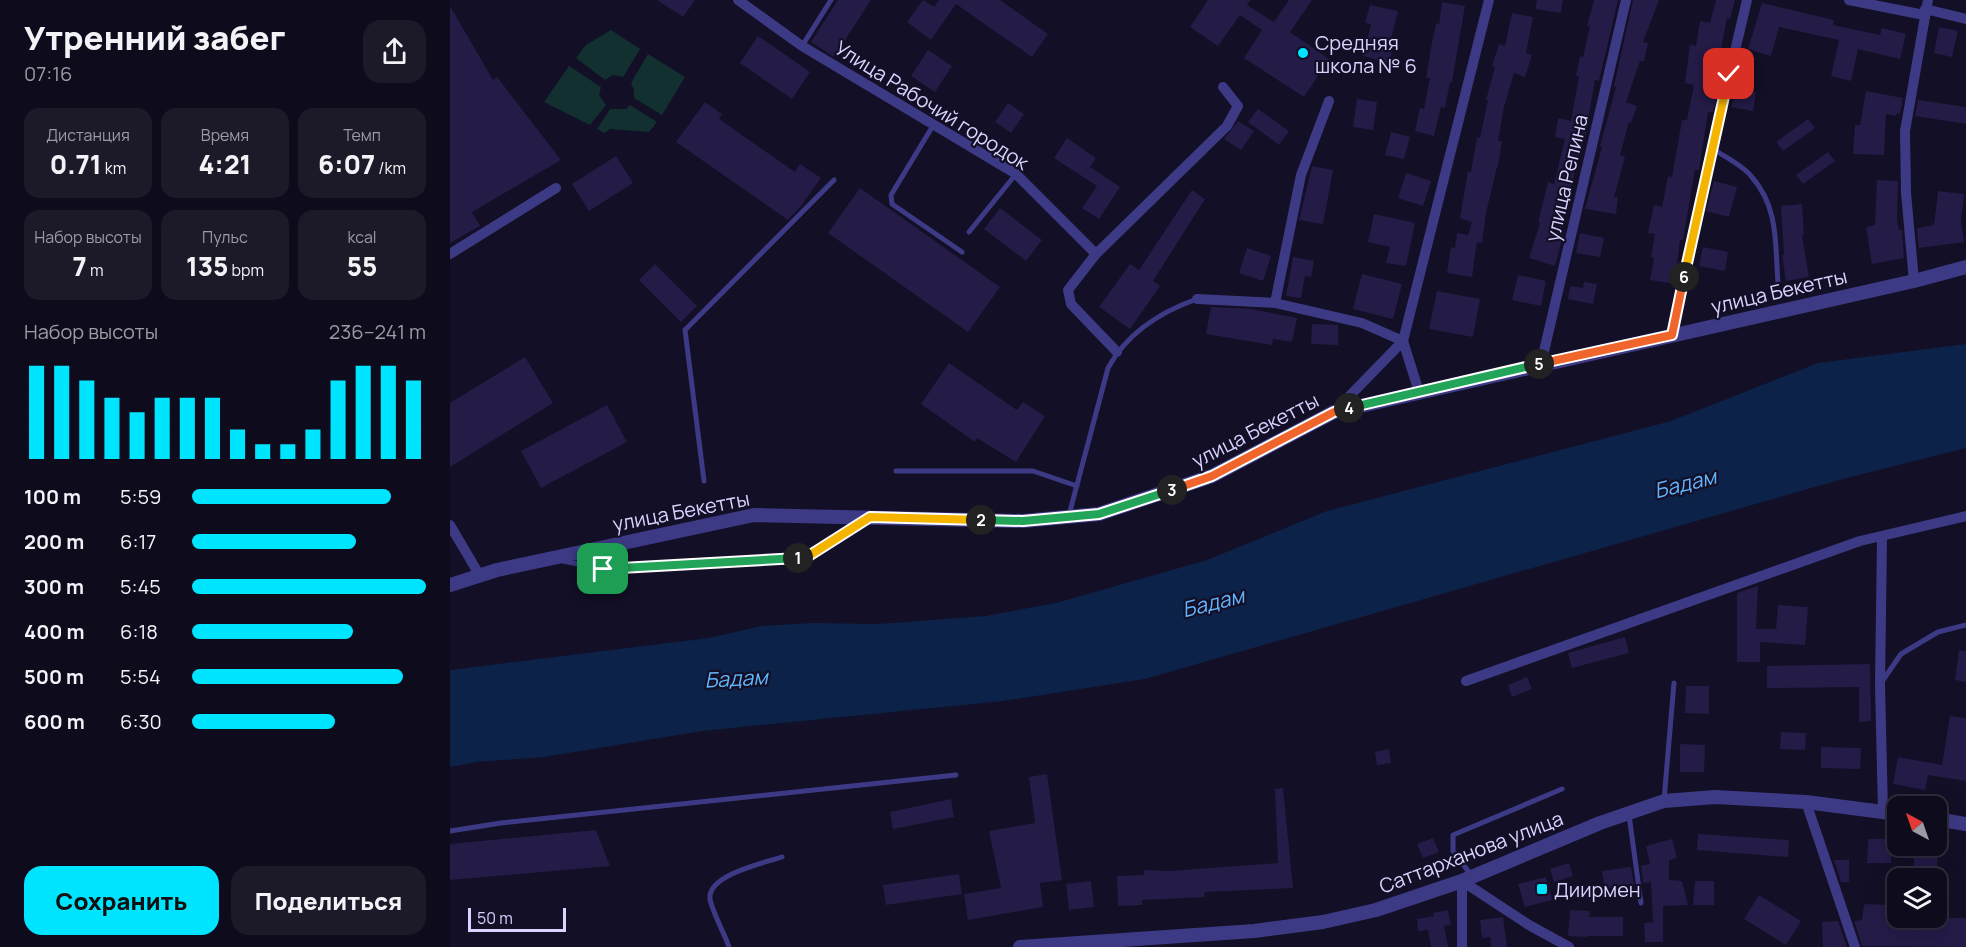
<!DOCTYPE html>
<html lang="ru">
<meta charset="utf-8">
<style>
:root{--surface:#0e0b1c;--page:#1c1929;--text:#f1f3f6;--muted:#9b9ba3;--line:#2e2b3b;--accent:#00e5ff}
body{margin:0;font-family:Manrope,sans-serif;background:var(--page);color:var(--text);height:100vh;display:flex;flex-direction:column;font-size:22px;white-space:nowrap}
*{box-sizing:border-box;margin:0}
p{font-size:20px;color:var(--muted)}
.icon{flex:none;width:33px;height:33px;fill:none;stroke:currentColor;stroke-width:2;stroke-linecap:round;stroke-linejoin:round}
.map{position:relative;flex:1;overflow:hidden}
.panel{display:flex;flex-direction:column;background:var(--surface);width:450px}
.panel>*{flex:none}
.needle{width:39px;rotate:320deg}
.tools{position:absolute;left:1437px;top:796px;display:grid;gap:12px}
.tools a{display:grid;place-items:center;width:60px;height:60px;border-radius:12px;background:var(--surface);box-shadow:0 6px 24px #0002,0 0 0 2px var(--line);font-size:30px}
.scale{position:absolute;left:18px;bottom:15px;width:98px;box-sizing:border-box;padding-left:6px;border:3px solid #d9d4ff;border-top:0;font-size:16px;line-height:21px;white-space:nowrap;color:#d9d4ff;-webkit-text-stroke:4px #130f26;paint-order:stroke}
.pin{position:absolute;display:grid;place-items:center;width:51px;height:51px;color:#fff;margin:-26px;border-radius:12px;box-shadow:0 3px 9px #0006}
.km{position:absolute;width:30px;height:30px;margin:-15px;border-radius:50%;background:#222;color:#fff;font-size:16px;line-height:30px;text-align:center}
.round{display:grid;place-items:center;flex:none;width:63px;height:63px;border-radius:18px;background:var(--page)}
.overview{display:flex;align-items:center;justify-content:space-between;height:102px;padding:0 24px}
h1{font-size:33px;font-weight:800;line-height:45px}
.figures{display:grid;grid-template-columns:repeat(3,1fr);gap:9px;height:102px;padding:6px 24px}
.figures div{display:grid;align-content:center;border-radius:15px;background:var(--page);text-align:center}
.figures b{font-size:26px;font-weight:800}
.figures small{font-size:16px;font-weight:400}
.figures p{font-size:16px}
.chart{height:168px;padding:12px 24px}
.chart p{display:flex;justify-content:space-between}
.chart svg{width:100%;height:108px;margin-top:6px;stroke:var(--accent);stroke-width:6}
.primary-button{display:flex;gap:12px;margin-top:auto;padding:12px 24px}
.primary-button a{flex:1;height:69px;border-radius:18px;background:var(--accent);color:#111;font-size:24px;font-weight:800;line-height:69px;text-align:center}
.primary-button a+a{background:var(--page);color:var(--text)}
ul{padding:0 24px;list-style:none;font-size:20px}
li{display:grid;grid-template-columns:96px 72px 1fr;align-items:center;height:45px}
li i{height:15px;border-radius:8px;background:var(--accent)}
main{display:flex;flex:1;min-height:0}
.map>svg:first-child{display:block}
.green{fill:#12302f}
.water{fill:#0c2248}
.building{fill:#241b47}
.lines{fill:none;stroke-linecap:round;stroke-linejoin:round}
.service{stroke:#3d3a85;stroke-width:5}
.minor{stroke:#3d3a85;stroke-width:10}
.tertiary{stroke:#3d3a85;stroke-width:14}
.split-1-casing{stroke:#fff;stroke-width:12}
.split-2-casing{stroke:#fff;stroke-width:12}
.split-3-casing{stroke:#fff;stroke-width:12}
.split-4-casing{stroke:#fff;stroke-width:12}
.split-5-casing{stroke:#fff;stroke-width:12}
.split-6-casing{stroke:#fff;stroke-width:12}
.split-7-casing{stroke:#fff;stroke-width:12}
.split-1{stroke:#22a559;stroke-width:8}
.split-2{stroke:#f5b400;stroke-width:8}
.split-3{stroke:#22a559;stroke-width:8}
.split-4{stroke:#f0652b;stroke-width:8}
.split-5{stroke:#22a559;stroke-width:8}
.split-6{stroke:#f0652b;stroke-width:8}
.split-7{stroke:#f5b400;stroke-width:8}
.poi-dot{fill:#00e5ff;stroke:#130f26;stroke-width:2}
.labels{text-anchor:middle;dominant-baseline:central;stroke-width:4.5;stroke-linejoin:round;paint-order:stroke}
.poi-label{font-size:20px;fill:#d9d4ff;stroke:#130f26;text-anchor:start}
.street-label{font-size:20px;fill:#d9d4ff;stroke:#130f26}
.water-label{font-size:21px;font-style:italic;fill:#62b6ff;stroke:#130f26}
</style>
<main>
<section class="panel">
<div class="overview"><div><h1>Утренний забег</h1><p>07:16</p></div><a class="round"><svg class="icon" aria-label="share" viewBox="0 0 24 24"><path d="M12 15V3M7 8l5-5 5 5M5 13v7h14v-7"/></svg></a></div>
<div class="figures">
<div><p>Дистанция</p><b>0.71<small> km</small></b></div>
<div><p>Время</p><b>4:21</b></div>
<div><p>Темп</p><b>6:07<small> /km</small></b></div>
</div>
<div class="figures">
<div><p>Набор высоты</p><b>7<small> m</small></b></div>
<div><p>Пульс</p><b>135<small> bpm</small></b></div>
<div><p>kcal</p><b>55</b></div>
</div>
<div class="chart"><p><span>Набор высоты</span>236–241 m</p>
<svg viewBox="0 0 160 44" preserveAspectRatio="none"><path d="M5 44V6M15 44V6M25 44V12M35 44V19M45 44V25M55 44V19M65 44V19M75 44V19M85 44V32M95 44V38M105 44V38M115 44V32M125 44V12M135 44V6M145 44V6M155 44V12"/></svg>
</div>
<ul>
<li><b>100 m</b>5:59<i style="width:85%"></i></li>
<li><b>200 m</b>6:17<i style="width:70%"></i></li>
<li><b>300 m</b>5:45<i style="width:100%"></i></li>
<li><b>400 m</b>6:18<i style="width:69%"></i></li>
<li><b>500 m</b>5:54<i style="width:90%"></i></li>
<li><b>600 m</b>6:30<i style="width:61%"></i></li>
</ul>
<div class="primary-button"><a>Сохранить</a><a>Поделиться</a></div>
</section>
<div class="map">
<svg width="1516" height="947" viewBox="0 0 1516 947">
<rect width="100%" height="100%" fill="#130f26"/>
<path class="green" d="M161,30L190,49L173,77L163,75L155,80L126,58L136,45Z
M198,54L235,77L212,115L184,98V90L181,83Z
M119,66L151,87L149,95L156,105L140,125L94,102Z
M180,105L207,122L199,132L160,129L154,133L147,129L160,109H176Z"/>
<path class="water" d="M1516,344V448L1393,479L695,679L553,701L252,731L94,757L27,762L0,767V670L259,638L311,626L362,623L429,624L535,616L606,603L757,560L877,511L1221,421L1368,363Z"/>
<path class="building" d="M207,0H245L233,17Z
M388,0H421L384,57L361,42Z
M473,0L484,7L489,0H550L598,34L582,57L506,4L481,40L457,22Z
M758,0H800L797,5L824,22L839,0H862L840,32L879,59L854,97L794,58L812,30L790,15L768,46L740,27Z
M1087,0H1113L1111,13L1085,9Z
M1144,0H1168L1149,81L1145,80L1134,143L1132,142L1113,220L1111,230L1114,231L1105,266L1079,258L1090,223H1088L1098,182L1104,184L1115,139L1105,137L1108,118L1121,121L1129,76H1126L1130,56L1133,57L1140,26H1137Z
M1183,0H1209L1193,42L1198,43L1194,61H1190L1176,102L1187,106L1181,123L1179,122L1170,155L1175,157L1164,197H1168L1166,214L1135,209L1152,147L1150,146L1166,87L1164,86Z
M1266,0H1285L1280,19L1277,18L1271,49L1277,51L1263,112H1258L1249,170H1245L1233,240H1230L1225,284L1200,280L1204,258L1201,257L1205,234L1198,233L1204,205L1212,207L1218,176L1222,177L1232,120H1237L1244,85L1235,83L1240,45L1246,46L1250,21L1260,23Z
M992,2L1015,6L1002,82H1000L995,108L991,107L984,136L965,131L970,108L974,109L980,78H976L981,48L986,23L989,24Z
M1312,3L1384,20L1383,25L1430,35L1432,28L1456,34L1450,59L1408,49L1401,81L1381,76L1389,40L1329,27L1321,56L1298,49Z
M920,5L948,11L941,39H945L939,63L913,56L921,24L915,23Z
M0,6L43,80L47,77L111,160L22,212L30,226L0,243Z
M1062,13L1083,17L1076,53L1082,55L1075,77L1064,73L1054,107L1048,141H1052L1048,167H1047L1036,213L1032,243L1027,242L1022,277L997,273L1001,247L1005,248L1007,233L1018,235L1022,222L1010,218L1018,171L1021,172L1027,137L1030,138L1038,100H1036L1045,67L1042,66L1049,44L1055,46Z
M1489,27L1508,31L1502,57L1484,53Z
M308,36L360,72L342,99L290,63Z
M478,50L502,66L485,92L461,76Z
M1287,88L1306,92L1303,111L1281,107Z
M1416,91L1453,98L1450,114L1447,113L1446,116L1436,114L1434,155L1403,154L1405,125H1410Z
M907,99L927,102L923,130L903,127Z
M1468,100L1516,107V124L1465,116Z
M255,102L272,114L269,119L345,172L350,164L371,178L351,206L338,220L226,142Z
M558,103L574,114L561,133L545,122Z
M808,109L839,131L829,145L798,122Z
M1358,119L1365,128L1333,151L1326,142Z
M788,121L804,131L791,150L774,139Z
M941,132L960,137L954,159L935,155Z
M617,138L646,158L640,167L670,187L649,219L632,208L647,186L604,158Z
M1378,152L1385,161L1353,184L1346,175Z
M166,156L183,183L139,211L122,184Z
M862,166L883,170L873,224L849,220Z
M956,173L981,181L973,206L948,198Z
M1427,180L1448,181L1447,219L1449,230H1452L1454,258L1422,264L1416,227L1425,225Z
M1264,181L1287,187L1279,217L1256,211Z
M410,188L550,287L518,332L378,233Z
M742,190L755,199L703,281L710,286L680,329L649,307L680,264L689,270Z
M1488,191L1514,194L1511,221L1514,242L1469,248L1467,228L1484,225Z
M1352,204L1354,235H1352L1359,277L1336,281L1332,255H1334L1331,206Z
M550,208L592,240L576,261L534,229Z
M924,214L965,223L956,266L936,263L940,247L918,242Z
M1130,233L1154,238L1150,257L1126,253Z
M1253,247L1278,252L1275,271L1249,266Z
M797,248L821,256L813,281L789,273Z
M843,257L864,261L861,277L855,276L851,298L836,296Z
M205,264L247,306L231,322L189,280Z
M912,274L952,284L943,319L903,309Z
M1068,275L1096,281L1091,306L1062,300Z
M1134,282L1147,284L1143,304L1118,299L1120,286L1133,288Z
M987,291L1030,299L1023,337L979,329Z
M761,307L801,309L847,318L842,342L823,339L822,345L756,334Z
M862,324L888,325V345L861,344Z
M75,357L103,403L0,467V403Z
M499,363L567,410L573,402L595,416L566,462L527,438L525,442L471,404Z
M157,405L177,442L91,488L71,451Z
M1308,586L1306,629H1326L1328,605L1358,607L1355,645L1310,642V662H1287V593Z
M1175,637L1179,653L1122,668L1118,653Z
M1509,650L1516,651V682L1505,680Z
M1420,664L1421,721L1409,722V687L1317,688V666Z
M1077,677L1082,689L1062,697L1058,685Z
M1236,686H1259V714L1235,713Z
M1500,716L1516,718V781L1478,775L1475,790L1443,784L1448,757L1492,765Z
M1331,732L1356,733L1355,750L1330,749Z
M1230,744L1255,745L1254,772H1230Z
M1371,747L1411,748L1410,769L1371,768Z
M939,749L941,763L927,765L925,752Z
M597,774L612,880L590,883L593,907L518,920L514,894L551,888L539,831L585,823L579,777Z
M833,788L843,888L754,892L755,897L692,900V905L668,906L667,876L694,875V870L719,871L828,863L825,789Z
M501,799L504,817L443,829L440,812Z
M146,830L160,866L0,880V844Z
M1248,834L1339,840L1338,857L1247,850Z
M983,838L989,852L973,858L967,844Z
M1222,839L1227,858L1219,860V880L1232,881L1238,905L1213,906V942H1195L1194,923L1203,922L1201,882L1193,883L1191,866L1200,864L1196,846Z
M1418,839H1441V863H1417Z
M1464,846H1488L1487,868H1464Z
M1384,860H1399V882H1391Z
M1119,863L1123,876L1104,882L1100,869Z
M1181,867L1184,885L1155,889L1152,871Z
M509,874L512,894L436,905L433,885Z
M1096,877L1102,900L1075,907L1068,884Z
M641,881L644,907L619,910L616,884Z
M1245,881H1264V905H1243Z
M1309,895L1351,921L1336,945L1294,919Z
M1414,904L1440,905L1439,918L1464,919V923H1495L1496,918H1516V947L1412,946L1404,921L1412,920Z
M998,910L1001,925L994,926L998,947H981L978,930L968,931L967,919L984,916L983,913Z
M1120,910L1140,911L1139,917H1173V936H1137V937L1118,936Z
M1053,917L1057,947H1041L1040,937L1032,938L1030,920Z
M1388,921L1397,947H1373L1372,922Z"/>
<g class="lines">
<path class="service" d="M352,46L381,0
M484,124L441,195L442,204L512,252
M1263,149C1275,157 1292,165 1301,176C1329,207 1325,244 1328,283
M519,232L566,174
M446,471H583L627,486
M254,481L235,330L384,180
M619,515L658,368C677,333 710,312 747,299
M113,561L153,569L357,557L416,520
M1431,683L1451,654L1488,632L1516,625
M1214,800L1224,683
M1179,815L1191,903
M0,831L51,823L506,775
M1021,875L1003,851V835L1112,789
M279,947C275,935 262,911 260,899C257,875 314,863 332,857"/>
<path class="minor" d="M288,0L352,46L566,174L646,254
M1399,0L1474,15
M1475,9L1516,19
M0,254L106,188
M1464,281L1456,193L1455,131L1478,0
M747,299L825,303L912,323L953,341L969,392
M825,303L851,175L879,101
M1222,335L1262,148L1297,0
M667,352L621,304L618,290L646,254L777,126L788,106L773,87
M1091,364L1176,0
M884,412L953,341L1039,0
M0,525L30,576
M1432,538L1430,685L1433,812
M1016,681L1410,541L1516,516
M1356,802L1405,947
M1012,881L1079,925L1119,947
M1012,947V881"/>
<path class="tertiary" d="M0,585L47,570L304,515L573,521L649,514L762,476L884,412L1464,281L1516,267
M1486,819L1516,824
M570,947L804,931L873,922L926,910L1012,881L1150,823L1214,801L1265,797L1356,802L1448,814"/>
</g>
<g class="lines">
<defs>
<path id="split-1" d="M153,569L348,558"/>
<path id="split-2" d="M348,558L357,557L420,517L531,520"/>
<path id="split-3" d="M531,520L573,521L649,514L722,490"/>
<path id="split-4" d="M722,490L762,476L884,412L899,408"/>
<path id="split-5" d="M899,408L1089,364"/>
<path id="split-6" d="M1089,364L1222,335L1234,277"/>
<path id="split-7" d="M1234,277L1279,74"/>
</defs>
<use href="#split-1" class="split-1-casing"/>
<use href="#split-2" class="split-2-casing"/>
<use href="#split-3" class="split-3-casing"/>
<use href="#split-4" class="split-4-casing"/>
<use href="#split-5" class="split-5-casing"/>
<use href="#split-6" class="split-6-casing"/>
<use href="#split-7" class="split-7-casing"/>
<use href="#split-1" class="split-1"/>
<use href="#split-2" class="split-2"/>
<use href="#split-3" class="split-3"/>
<use href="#split-4" class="split-4"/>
<use href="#split-5" class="split-5"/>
<use href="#split-6" class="split-6"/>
<use href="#split-7" class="split-7"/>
</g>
<g class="poi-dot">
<circle cx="853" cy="53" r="6"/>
<rect x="1086" y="883" width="12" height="12" rx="3"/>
</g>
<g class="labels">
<g class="poi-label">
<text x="865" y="42">Средняя<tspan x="865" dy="23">школа № 6</tspan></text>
<text x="1104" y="889">Диирмен</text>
</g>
<g class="street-label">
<text transform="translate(482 105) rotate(32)">Улица Рабочий городок</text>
<text transform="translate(1116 178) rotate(-77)">улица Репина</text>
<text transform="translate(1329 291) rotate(-13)">улица Бекетты</text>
<text transform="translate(805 430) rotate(-27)">улица Бекетты</text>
<text transform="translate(231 511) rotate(-11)">улица Бекетты</text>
<text transform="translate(1021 852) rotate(-21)">Саттарханова улица</text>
</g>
<g class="water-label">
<text transform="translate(1235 483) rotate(-14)">Бадам</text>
<text transform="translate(763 602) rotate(-14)">Бадам</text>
<text transform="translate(286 678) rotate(-3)">Бадам</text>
</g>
</g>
</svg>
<div class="tools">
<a><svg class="needle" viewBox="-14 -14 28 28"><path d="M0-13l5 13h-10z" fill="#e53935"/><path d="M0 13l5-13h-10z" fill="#9b9ba3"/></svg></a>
<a><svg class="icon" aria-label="layers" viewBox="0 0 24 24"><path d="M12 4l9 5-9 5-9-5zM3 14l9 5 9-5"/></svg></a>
</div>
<div class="scale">50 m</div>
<div class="pin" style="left:153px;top:569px;background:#1e9e55"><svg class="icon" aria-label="arrive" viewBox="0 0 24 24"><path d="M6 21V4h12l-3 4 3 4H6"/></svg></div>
<div class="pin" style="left:1279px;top:74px;background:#d93025"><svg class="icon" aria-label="check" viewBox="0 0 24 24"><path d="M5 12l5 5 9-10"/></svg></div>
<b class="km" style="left:348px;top:558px">1</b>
<b class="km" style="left:531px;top:520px">2</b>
<b class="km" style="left:722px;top:490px">3</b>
<b class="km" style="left:899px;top:408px">4</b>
<b class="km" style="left:1089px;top:364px">5</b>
<b class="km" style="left:1234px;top:277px">6</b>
</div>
</main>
